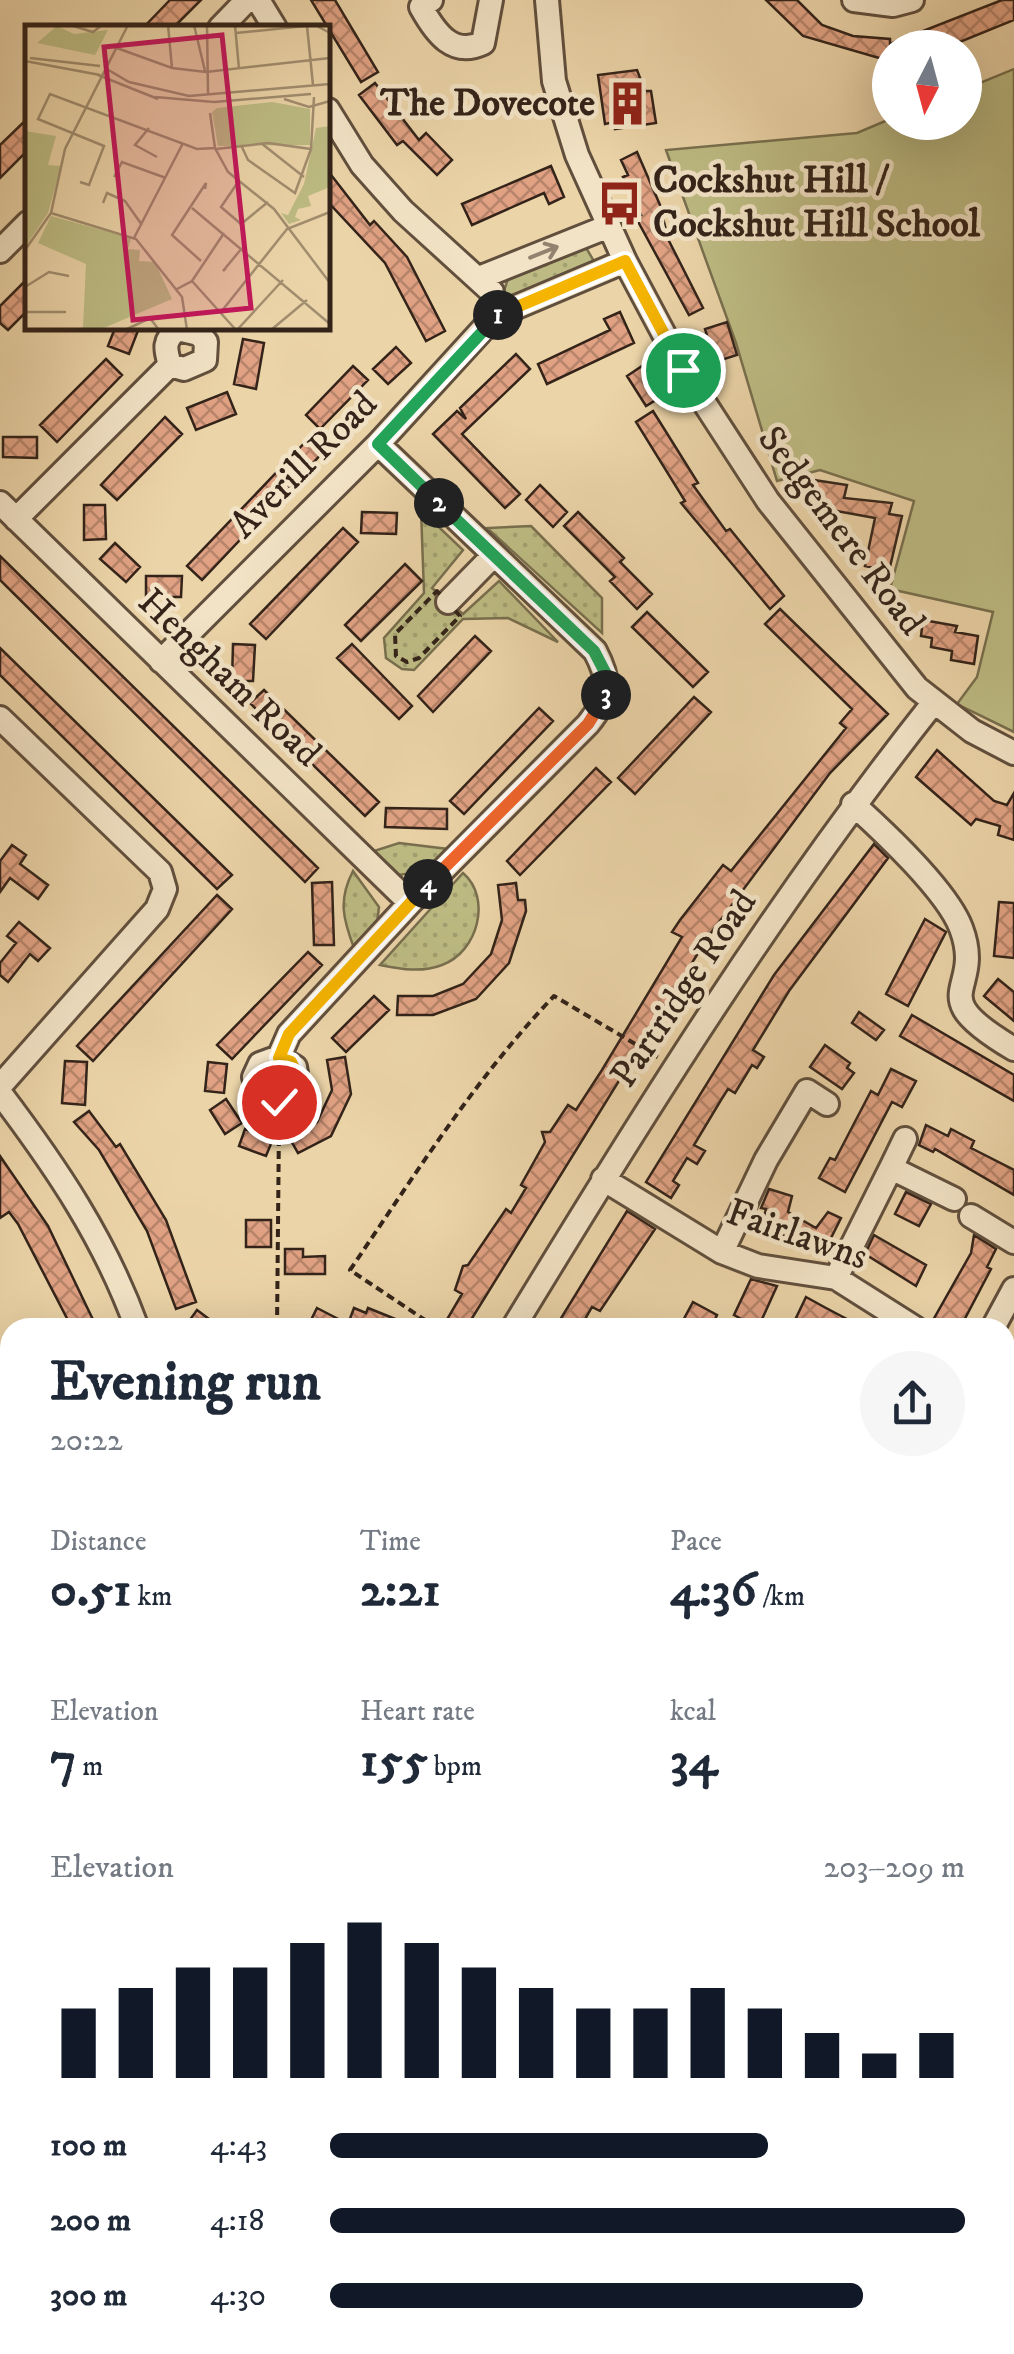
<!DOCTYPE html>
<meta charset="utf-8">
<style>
:root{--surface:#fff;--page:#f6f6f7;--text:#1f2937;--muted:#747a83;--accent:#111827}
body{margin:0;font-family:"IM FELL DW Pica",serif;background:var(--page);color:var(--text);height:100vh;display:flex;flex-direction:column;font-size:38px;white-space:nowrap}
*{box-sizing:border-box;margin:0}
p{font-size:32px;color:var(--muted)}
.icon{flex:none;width:55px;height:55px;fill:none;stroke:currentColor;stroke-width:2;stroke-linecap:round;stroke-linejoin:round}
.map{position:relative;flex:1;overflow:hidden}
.drawer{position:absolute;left:0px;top:1318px;width:1015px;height:1038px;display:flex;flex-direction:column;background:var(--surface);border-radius:30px 30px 0 0;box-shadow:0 10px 40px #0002}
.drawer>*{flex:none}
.needle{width:65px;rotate:186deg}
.tools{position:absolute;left:872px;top:30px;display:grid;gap:20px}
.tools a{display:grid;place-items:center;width:110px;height:110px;border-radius:50%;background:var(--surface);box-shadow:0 10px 40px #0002;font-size:50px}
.pin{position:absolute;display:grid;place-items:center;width:85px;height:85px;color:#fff;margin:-42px;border:5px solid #fff;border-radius:50%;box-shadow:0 2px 10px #0007}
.km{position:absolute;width:50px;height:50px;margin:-25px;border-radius:50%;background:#222;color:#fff;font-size:28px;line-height:50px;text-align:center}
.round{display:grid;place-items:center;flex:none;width:105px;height:105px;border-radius:52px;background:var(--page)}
.headline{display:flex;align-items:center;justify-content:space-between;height:170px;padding:0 50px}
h1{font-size:55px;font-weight:800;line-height:75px}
.stats{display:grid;grid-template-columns:repeat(3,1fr);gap:15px;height:170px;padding:10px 50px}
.stats div{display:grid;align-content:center}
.stats b{font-size:50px;font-weight:800}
.stats small{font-size:28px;font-weight:400}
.stats p{font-size:28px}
.chart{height:280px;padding:20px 50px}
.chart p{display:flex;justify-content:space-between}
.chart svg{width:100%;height:180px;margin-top:10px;stroke:var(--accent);stroke-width:6}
ul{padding:0 50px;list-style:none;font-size:32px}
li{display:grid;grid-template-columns:160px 120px 1fr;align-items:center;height:75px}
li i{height:25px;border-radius:12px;background:var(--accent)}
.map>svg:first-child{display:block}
.grass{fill:url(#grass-dots);stroke:#786f4e;stroke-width:2.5}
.park{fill:#bdbb83;stroke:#786f4e;stroke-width:2.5}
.building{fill:url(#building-cross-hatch);stroke:#332319;stroke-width:2.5}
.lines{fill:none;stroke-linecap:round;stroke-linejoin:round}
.minor-casing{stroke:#614f3d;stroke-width:28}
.path{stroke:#332319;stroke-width:4;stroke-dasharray:8 5;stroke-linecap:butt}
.minor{stroke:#f2e3c6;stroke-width:22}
.oneway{stroke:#928370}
.split-1-casing{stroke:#fff;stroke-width:20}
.split-2-casing{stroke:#fff;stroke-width:20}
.split-3-casing{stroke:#fff;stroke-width:20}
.split-4-casing{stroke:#fff;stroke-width:20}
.split-5-casing{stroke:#fff;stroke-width:20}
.split-1{stroke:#f5b400;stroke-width:12}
.split-2{stroke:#22a559;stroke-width:12}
.split-3{stroke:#22a559;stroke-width:12}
.split-4{stroke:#f0652b;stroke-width:12}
.split-5{stroke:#f5b400;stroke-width:12}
.labels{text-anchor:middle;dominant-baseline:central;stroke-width:9;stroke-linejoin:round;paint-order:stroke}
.poi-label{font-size:38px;font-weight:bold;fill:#332319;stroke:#f2e3c6;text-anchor:end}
.street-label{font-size:38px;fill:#332319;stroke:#f2e3c6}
.inset-road{fill:none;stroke:#a18d6f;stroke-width:2.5}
.view{fill:#c2185b;fill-opacity:0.15;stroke:#c2185b;stroke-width:5}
.inset-edge{fill:none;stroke:#332319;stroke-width:5}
</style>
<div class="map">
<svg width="1014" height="2354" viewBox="0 0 1014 2354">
<defs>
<pattern id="grass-dots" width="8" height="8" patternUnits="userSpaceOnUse" patternTransform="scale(2.5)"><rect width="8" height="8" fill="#bdbb83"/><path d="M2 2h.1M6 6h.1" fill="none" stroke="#a3a071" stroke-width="1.8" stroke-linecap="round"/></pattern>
<pattern id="building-cross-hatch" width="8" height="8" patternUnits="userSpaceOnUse" patternTransform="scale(2.5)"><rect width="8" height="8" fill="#e0a283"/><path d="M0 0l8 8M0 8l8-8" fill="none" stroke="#b6846a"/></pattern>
</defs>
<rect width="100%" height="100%" fill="#ebd4a8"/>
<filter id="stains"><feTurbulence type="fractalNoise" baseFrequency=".002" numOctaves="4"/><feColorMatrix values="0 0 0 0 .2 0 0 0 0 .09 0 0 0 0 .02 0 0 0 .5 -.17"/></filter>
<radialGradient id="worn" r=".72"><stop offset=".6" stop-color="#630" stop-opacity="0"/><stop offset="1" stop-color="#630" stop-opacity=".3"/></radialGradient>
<path class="grass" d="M585,246L595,263L512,298L503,294L509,275Z
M421,510L463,550L432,588L463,614L499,581L558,642L508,618L463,619L414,670L402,669L386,658L384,638L424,593Z
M531,526L602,598V633L487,528Z
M399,843L448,849L424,871L399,875L374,851Z
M353,871L379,907L377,923L354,948C343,919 338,900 353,871Z
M463,873C492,898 478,952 442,965C421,973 401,969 380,965Z
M0,1413H10V1734H0Z
M132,2345H216V2354H132Z"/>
<path class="park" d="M1014,69V732L957,704L977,677L993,612L890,589L914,501L820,470L777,481L736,343L666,150L857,133L890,119L965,122V89Z"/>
<path class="building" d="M170,0H201L173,28H143Z
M311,0H335L378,72L361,82Z
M766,0H797L822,25L853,36L890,39V44L1002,0H1014V20L945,48H890V57L879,58L803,36Z
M637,70L645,91H651L656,123L615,129L614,122L605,124L598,75Z
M375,83L419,140L426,133L452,160L437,175L403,141L397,145L359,95Z
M28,118V150L0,178V145Z
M637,152L660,205L668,239L703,308L689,315L635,216L641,215L623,177L628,175L621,160Z
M551,166L564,197L549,204L544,193L472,225L462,204Z
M328,171L370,225L374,221L407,257L445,331L426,341L385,263L328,202Z
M28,278V310L8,330L0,323V306Z
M620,312L634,343L547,384L538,364L610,330L604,319Z
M727,322L737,355L715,362L705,329Z
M115,328H139L129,354L108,346Z
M243,339L264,343L256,389L234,384Z
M396,347L411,363L388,384L373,369Z
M516,354L530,369L462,434L520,494L505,508L433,434L457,411L466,419L460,408Z
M106,359L122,375L57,442L40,425Z
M645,364L664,395L646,406L627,376Z
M353,366L368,380L320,429L306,415Z
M227,392L236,414L196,430L187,408Z
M653,411L698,483L693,485L726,531L730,529L784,596L770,609L681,503L685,501L636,422Z
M165,417L182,434L117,500L101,485Z
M314,433L328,447L202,580L187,566Z
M3,437H37V458L3,457Z
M814,480L847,485L844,498L892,503L889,514L902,516L889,571L865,566L875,518L809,506Z
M540,485L567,512L553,527L526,500Z
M84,505H105L106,539L84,540Z
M362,512L397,513L396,534L361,533Z
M578,512L624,558L620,562L652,594L637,609L610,581L615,577L564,526Z
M343,528L358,542L266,639L250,624Z
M115,543L140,567L126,582L100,559Z
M0,556L318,868L305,882L0,580Z
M405,564L422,581L361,641L345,625Z
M146,576H182L181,597H146Z
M780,609L888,714L830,773L708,937L466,1328H442L462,1294L455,1290L463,1266L468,1265L506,1209L511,1213L526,1188L521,1185L545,1142L542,1132H550L568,1105L576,1110L602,1070L682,937L672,932L680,920L723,865L731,871L846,728L840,723L852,709L765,624Z
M647,612L708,672L693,687L632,627Z
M923,620L957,626L955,632L978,636L974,664L951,660L952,651L931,647L932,638L921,636Z
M475,636L491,651L433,712L418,696Z
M233,644L255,645L253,681H232Z
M352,644L412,706L399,719L337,658Z
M0,648L232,875L217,889L0,675Z
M264,690L379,802L365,816L250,703Z
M694,697L711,712L635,794L618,778Z
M539,708L553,721L464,814L450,801Z
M937,750L994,801L1007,805L1014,793V840L998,835L1000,826L976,819L971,825L916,777Z
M596,768L611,782L520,875L507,861Z
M386,808L447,809V829L385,827Z
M874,844L888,858L789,991L753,1050L764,1057L757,1068L752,1065L735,1093L728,1089L721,1100L694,1145L705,1151L697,1164L687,1158L673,1181L679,1185L671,1198L646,1182L774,975Z
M12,845L26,855L20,864L48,885L38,899L10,878L0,892V861Z
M332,882L334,945H314L312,883Z
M516,883L518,900H525L526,911L509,963L476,999L433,1015H397L398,996H433L463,984L491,954L502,920L498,885Z
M217,895L232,909L93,1061L77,1046Z
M999,902L1014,903V958L994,956Z
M925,919L946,932L908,1006L886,994Z
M19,922L50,948L38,961L30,954L8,982L0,975V963L16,943L7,936Z
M308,952L322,965L232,1059L217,1045Z
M998,979L1014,992V1021L984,996Z
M374,996L389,1010L346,1052L332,1038Z
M859,1012L884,1030L876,1040L852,1023Z
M912,1015L1014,1075V1101L900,1036Z
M825,1045L850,1063L847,1068L854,1073L842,1089L810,1067Z
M345,1057L351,1094L331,1136L298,1153L289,1137L317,1122L332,1090L327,1060Z
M65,1061L87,1062L85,1105L62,1103Z
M208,1062L227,1064L224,1093L205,1091Z
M891,1069L916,1081L902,1107L892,1102L845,1192L819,1178L830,1158L835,1160L871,1091L878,1095Z
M226,1099L242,1123L225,1134L210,1110Z
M89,1111L116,1147L120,1144L166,1220L196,1302L176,1309L147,1231L99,1150L74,1122Z
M926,1125L948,1136L951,1129L974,1141L971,1148L1014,1170V1195L935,1149L933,1152L919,1145Z
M245,1129L273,1139L266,1156L239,1146Z
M0,1156L48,1226L97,1328H72L18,1224L9,1212L0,1218Z
M769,1189L792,1196L788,1212L816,1228L828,1212L841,1218L825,1250L761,1228L766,1209L761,1208Z
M906,1192L931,1204L919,1226L895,1214Z
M627,1211L655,1229L600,1311L592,1307L580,1328H555Z
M246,1220H271V1247H246Z
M874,1235L926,1265L916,1286L865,1254Z
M974,1235L996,1249L987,1267L991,1269L960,1328H944L932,1322L971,1253Z
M285,1249H303V1257L325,1256V1274H285Z
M751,1279L777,1286L758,1328L734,1315Z
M806,1297L826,1308L864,1328H814L796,1318Z
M693,1302L717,1315L711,1328H679Z
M317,1308L348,1324L354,1308L366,1313L368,1308L415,1327L307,1328Z
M197,1310L221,1328H184Z"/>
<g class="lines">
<defs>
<path id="minor" d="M258,0L275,28
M431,0L421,7C436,34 453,57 483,43L491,0
M547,0L554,81L577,155L625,261L683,370L768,501L917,688L972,731L1014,753
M854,0L893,5L912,0
M220,28L247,0
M0,251L28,223
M479,278L609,226
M495,316L625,261
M0,503L410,903
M16,519L170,365L184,369L205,360L206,342L199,334L178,329C163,340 165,349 170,365
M448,602L493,556
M161,661L378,444L495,316L492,292L403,211L362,165L328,110
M0,718L160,872L165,889L157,909L0,1086
M853,804C883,831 947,891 961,928C986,994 918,992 1014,1049
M279,1057L260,1064L254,1077L260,1096L272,1102L285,1101L298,1086L295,1067L279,1057L289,1034L410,903L588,724C610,697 611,681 595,651L378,444
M0,1093C56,1167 105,1239 137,1328
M891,1168L905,1139
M603,1179L722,1252L758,1266L836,1278L915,1328
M971,1216L1014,1242
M722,1252L766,1160L807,1091L827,1104
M836,1278L891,1168L954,1199
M513,1328C645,1111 776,901 934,702
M993,1328L1014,1289
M0,1395H10
M0,1750H10
M0,1779H10
M1005,1788L1014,1792
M0,1829L10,1830
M1005,2041L1014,2046
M0,2051H10
M1005,2072L1014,2077
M1005,2094L1014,2099
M1005,2135L1014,2153
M1005,2244L1014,2230
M121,2345V2354
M451,2345V2354
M923,2345L932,2351
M6,2354L5,2190L10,2155
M227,2354V2345
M331,2354V2345"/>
</defs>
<use href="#minor" class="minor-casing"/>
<path class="path" d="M437,591L460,616L419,658L407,662L396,656L395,634Z
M277,1328L279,1122
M437,1328L350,1270C415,1175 474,1080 554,996L659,1058"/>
<use href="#minor" class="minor"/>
</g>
<defs><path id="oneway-shaft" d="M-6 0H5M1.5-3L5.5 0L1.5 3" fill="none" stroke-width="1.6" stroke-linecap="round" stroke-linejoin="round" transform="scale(2.5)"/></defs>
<use class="oneway" href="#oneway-shaft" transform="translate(544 252) rotate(-22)"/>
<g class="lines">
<defs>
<path id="split-1" d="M498,315L625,261L683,370"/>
<path id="split-2" d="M439,503L378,444L498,315"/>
<path id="split-3" d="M439,503L594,651L608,678L606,695"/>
<path id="split-4" d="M428,884L588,724L606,695"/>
<path id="split-5" d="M279,1102L291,1098L299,1080L291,1062L279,1058L289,1034L428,884"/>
</defs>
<use href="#split-1" class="split-1-casing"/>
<use href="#split-2" class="split-2-casing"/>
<use href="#split-3" class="split-3-casing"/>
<use href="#split-4" class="split-4-casing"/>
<use href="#split-5" class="split-5-casing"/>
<use href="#split-1" class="split-1"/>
<use href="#split-2" class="split-2"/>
<use href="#split-3" class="split-3"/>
<use href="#split-4" class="split-4"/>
<use href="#split-5" class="split-5"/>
</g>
<defs>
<symbol id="building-bare" viewBox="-9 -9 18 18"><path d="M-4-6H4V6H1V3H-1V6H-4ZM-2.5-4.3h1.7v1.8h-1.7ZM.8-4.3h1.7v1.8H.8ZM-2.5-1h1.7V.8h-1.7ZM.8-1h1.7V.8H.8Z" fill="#8f2418" stroke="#f2e3c6" stroke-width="2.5" paint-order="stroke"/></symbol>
<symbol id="bus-bare" viewBox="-9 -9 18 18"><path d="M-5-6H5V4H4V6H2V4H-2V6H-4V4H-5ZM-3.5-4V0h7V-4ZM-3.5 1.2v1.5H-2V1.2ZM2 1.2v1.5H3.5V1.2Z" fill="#8f2418" stroke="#f2e3c6" stroke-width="2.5" paint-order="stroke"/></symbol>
</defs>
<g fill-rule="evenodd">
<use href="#building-bare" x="596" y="72" width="63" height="63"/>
<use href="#bus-bare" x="588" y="172" width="63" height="63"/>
</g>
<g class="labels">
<g class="poi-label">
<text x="595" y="104">The Dovecote</text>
<text x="653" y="181" text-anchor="start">Cockshut Hill /<tspan x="653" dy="44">Cockshut Hill School</tspan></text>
</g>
<g class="street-label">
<text transform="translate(304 465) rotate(-45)">Averill Road</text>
<text transform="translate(841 531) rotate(53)">Sedgemere Road</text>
<text transform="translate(229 678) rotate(44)">Hengham Road</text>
<text transform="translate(684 989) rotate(-56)">Partridge Road</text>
<text transform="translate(797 1235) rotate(19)">Fairlawns</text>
</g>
</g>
<g transform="translate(25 25)">
<rect width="305" height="305" fill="#ebd4a8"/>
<path d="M247,77L285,84V120L193,121L187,87L192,83Z" fill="#bdbb83"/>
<path d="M305,101V162L283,171L286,181L273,184L270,192L276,195L264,199L256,188L263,190L279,159L291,103ZM0,106L31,111L23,140L36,141L23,188L0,222ZM26,191L106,213L103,224L115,225L114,236L130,237L147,274L74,305H51L58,302L61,239L13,218Z" fill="#bdbb83"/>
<path d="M32,1L49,9L83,5L70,30L12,18Z" fill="#bdbb83"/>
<path class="inset-road" d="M45,0L68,7L77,0M143,0L147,43M169,0L180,46M182,0L183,68M210,0L214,44M282,1L288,60M211,8L290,0L305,8M89,22L147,43L181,47L305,33M5,33L75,41M0,36L75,50M80,43L104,57L164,71L305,59M73,50L133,74M130,72L189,77L286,69M259,74L284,82L305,76M185,88L190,123L203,147L249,184L305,258M124,103L110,120L132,132M236,118L279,152M216,120L223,135L270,168L286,124M191,124L243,118L286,124L289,72M89,152L97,137L141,153M55,157L64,160L79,121L13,94L25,69L172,124L190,123M213,157L196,182L216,199L243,177M78,178L82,168L100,176L117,200M167,183L305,299M26,188L111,214L157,272L162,305M109,213L158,118M0,225L26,188L40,124L103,0M176,236L147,210L181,158L180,164M201,243L198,246L217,223M167,256L211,305M0,262L24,247L44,251M152,264L167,256L199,208M0,287H41M196,287L262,204L305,187M100,305L125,293L134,305M212,305L258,255M246,305L282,275"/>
<path class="view" d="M197,10L226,283L108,295L79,22Z"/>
<rect width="305" height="305" class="inset-edge"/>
</g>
<rect width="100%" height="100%" filter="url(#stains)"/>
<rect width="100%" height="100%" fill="url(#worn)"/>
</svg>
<div class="tools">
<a><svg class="needle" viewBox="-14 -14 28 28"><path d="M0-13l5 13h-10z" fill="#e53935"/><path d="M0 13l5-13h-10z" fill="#747a83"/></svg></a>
</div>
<div class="pin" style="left:683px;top:370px;background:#1e9e55"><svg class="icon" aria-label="arrive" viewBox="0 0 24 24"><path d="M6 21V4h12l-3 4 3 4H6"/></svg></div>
<div class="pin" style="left:279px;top:1102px;background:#d93025"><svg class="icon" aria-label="check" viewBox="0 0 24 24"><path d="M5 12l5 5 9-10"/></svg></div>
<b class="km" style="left:498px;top:315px">1</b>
<b class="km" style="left:439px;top:503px">2</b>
<b class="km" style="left:606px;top:695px">3</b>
<b class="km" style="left:428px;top:884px">4</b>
<section class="drawer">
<div class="headline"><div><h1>Evening run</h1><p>20:22</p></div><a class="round"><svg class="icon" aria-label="share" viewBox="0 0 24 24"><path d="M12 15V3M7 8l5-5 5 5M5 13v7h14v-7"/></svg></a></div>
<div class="stats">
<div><p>Distance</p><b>0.51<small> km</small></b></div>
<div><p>Time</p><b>2:21</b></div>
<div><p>Pace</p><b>4:36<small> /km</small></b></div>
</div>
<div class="stats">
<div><p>Elevation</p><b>7<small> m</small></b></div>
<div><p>Heart rate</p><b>155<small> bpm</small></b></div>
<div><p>kcal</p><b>34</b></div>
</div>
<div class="chart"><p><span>Elevation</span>203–209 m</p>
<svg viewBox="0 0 160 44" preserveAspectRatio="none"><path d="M5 44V27M15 44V22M25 44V17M35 44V17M45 44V11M55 44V6M65 44V11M75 44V17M85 44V22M95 44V27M105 44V27M115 44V22M125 44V27M135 44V33M145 44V38M155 44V33"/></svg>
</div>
<ul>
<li><b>100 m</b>4:43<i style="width:69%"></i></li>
<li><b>200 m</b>4:18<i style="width:100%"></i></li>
<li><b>300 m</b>4:30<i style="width:84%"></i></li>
</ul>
</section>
</div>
